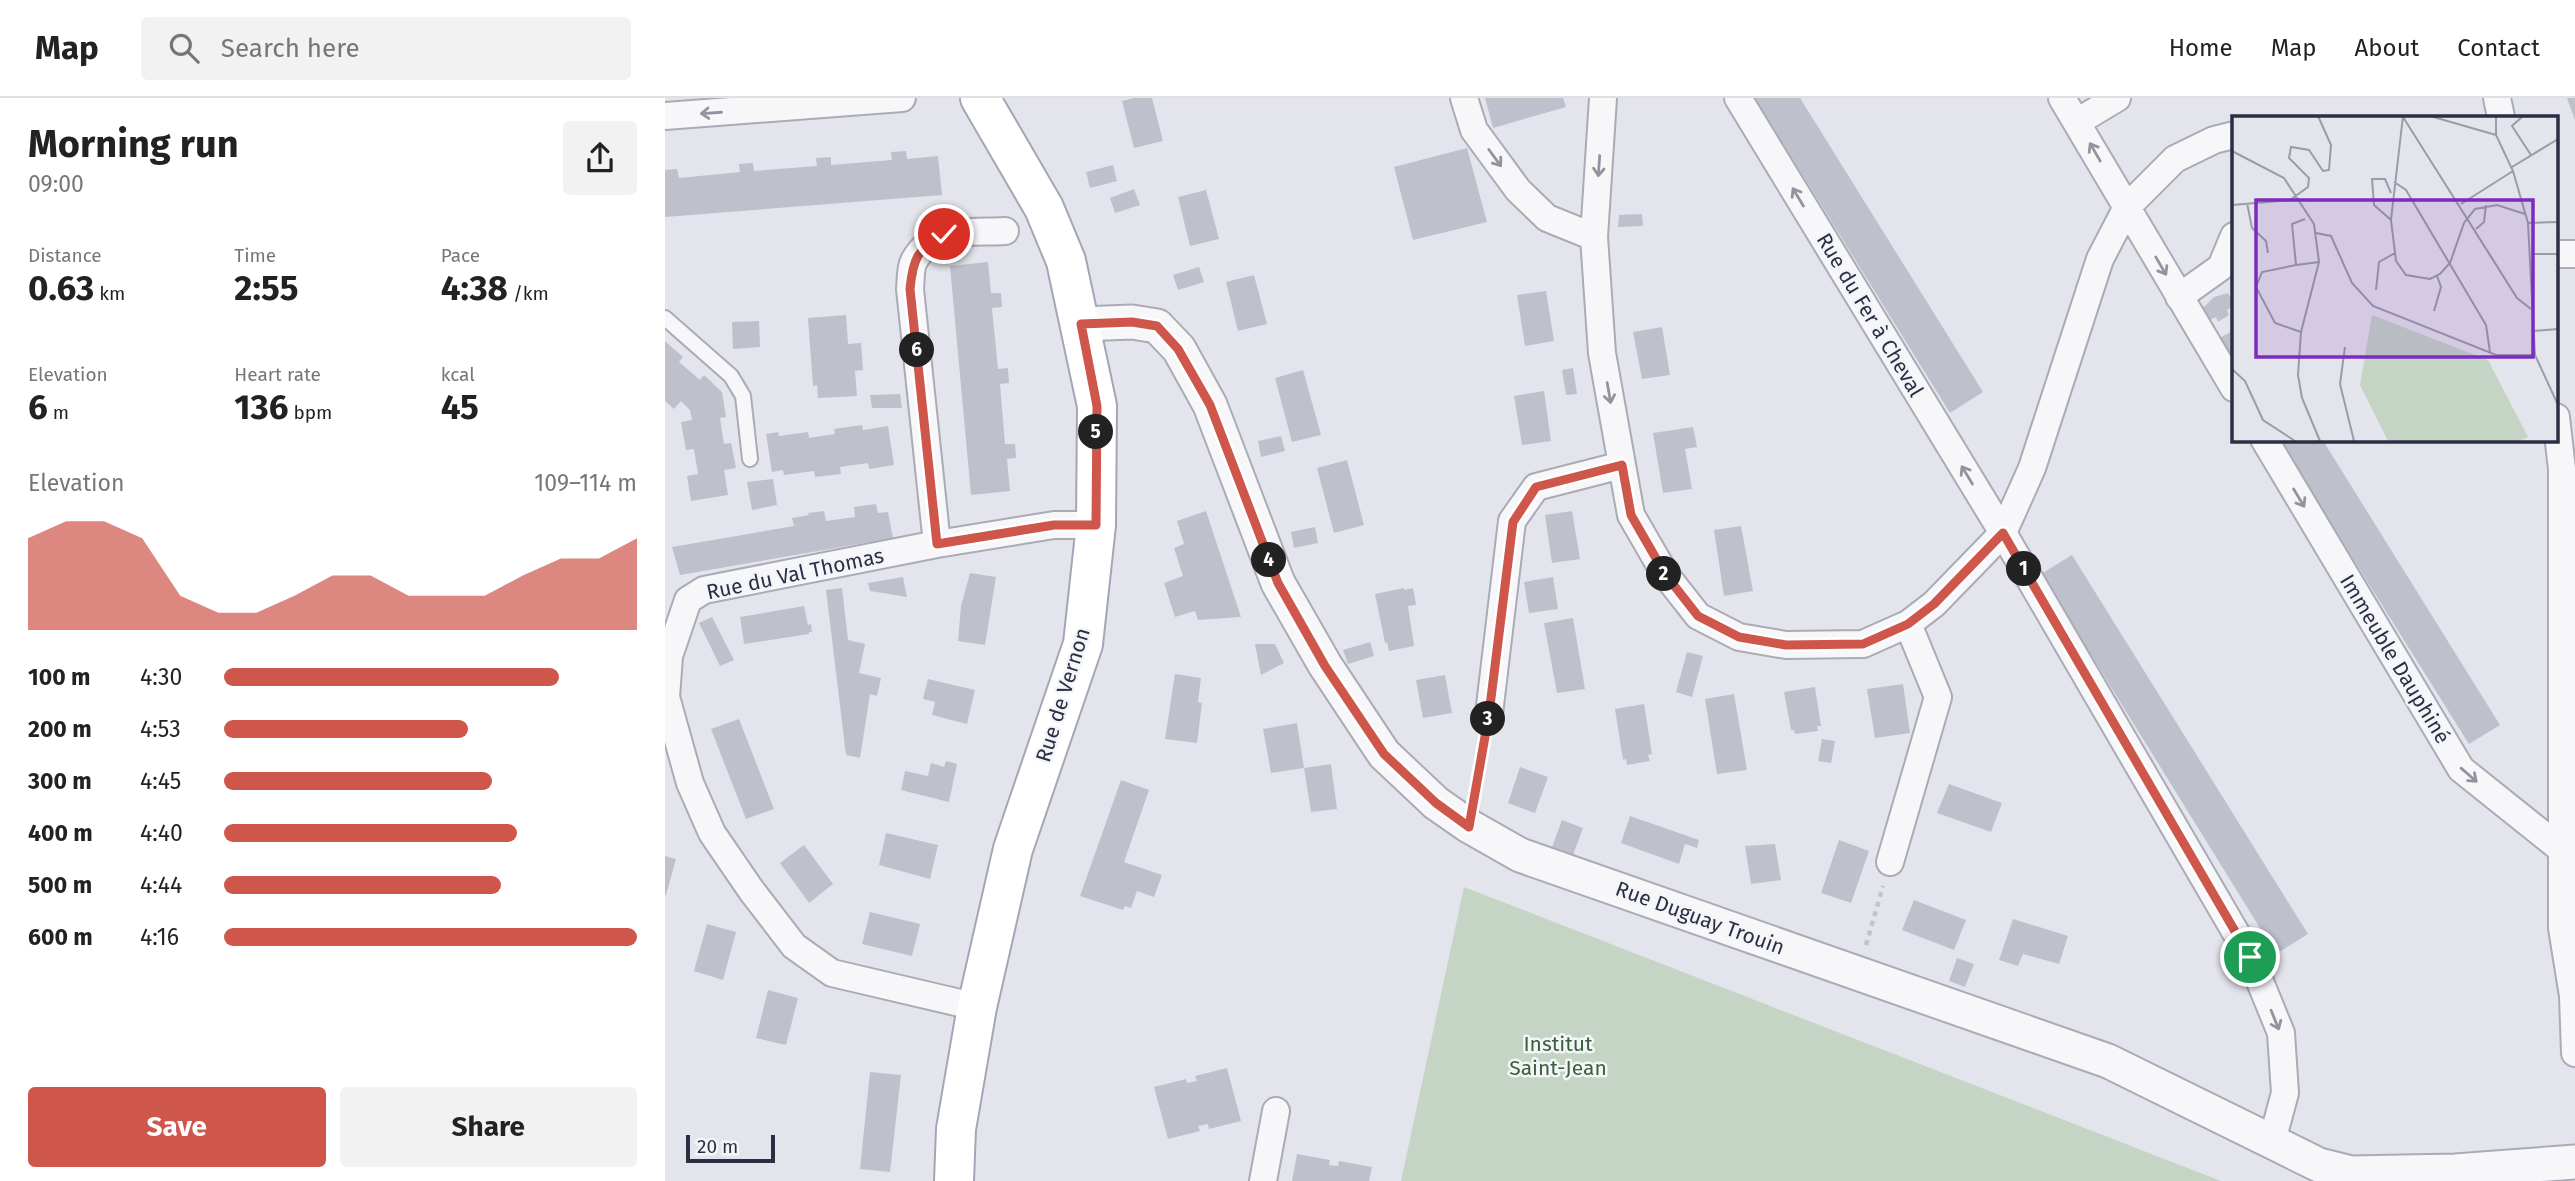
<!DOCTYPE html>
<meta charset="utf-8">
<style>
:root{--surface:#fff;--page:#f2f2f2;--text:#222;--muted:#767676;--line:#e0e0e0;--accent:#ce564b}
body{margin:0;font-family:"Fira Sans",sans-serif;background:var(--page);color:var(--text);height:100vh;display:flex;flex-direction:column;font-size:26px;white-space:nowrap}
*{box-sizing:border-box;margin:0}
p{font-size:23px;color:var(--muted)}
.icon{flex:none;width:38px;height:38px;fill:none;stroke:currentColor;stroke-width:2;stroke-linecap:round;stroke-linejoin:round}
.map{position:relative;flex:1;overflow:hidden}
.side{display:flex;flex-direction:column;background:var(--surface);width:665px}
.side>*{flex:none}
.scale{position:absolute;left:21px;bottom:18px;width:89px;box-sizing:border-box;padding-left:7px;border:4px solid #2b2f44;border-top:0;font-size:19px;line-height:24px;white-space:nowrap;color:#2b2f44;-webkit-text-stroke:5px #f4f5f9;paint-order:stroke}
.pin{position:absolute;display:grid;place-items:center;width:60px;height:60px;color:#fff;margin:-30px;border:4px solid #fff;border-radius:50%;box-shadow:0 2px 7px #0007}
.km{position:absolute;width:35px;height:35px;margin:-18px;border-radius:50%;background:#222;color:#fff;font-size:19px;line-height:35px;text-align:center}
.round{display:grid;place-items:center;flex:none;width:74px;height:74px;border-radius:7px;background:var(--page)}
.summary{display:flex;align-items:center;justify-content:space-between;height:119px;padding:0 28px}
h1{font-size:38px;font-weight:700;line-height:52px}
.metrics{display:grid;grid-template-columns:repeat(3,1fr);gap:10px;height:119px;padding:7px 28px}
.metrics div{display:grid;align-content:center}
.metrics b{font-size:35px;font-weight:700}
.metrics small{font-size:19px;font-weight:400}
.metrics p{font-size:19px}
.chart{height:196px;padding:14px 28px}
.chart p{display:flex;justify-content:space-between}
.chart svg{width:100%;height:126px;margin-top:7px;fill:var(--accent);opacity:.7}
.primary-button{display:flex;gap:14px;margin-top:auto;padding:14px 28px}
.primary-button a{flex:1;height:80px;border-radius:7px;background:var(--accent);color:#fff;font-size:28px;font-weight:700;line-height:80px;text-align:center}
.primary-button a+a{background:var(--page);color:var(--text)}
ul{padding:0 28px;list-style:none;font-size:23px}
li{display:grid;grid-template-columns:112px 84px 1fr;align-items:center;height:52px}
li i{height:18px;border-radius:9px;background:var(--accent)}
header{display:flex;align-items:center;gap:42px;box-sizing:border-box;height:98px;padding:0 35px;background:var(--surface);border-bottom:2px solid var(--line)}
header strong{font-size:33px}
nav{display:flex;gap:38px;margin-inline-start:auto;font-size:24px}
.search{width:490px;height:63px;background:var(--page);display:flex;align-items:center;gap:18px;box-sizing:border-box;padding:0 24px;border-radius:7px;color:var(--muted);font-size:26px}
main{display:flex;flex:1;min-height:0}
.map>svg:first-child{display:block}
.green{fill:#c5d5c5}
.building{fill:#bec0cc}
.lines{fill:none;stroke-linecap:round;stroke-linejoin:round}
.service-casing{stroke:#a9abb6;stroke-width:18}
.minor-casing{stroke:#a9abb6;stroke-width:30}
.tertiary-casing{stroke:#a9abb6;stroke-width:37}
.primary-casing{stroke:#a3a6b7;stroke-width:42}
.path{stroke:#c2c3cb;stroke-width:4.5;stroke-dasharray:5 5;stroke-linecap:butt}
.service{stroke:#f7f7fa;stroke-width:14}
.minor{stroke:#f7f7fa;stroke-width:26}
.tertiary{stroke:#f7f7fa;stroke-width:33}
.primary{stroke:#fff;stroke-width:38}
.oneway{stroke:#91939f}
.route-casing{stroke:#fff;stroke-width:14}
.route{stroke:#ce564b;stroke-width:9}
.labels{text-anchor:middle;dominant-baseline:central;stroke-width:5;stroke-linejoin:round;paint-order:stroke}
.street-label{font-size:21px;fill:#2b2f44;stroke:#f4f5f9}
.park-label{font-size:21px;fill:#39603a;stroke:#f4f5f9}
.inset-road{fill:none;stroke:#9a9ca9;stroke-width:2}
.view{fill:#7b2cbf;fill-opacity:0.15;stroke:#7b2cbf;stroke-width:3.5}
.inset-edge{fill:none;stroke:#2b2f44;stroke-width:3.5}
</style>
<header>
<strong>Map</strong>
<div class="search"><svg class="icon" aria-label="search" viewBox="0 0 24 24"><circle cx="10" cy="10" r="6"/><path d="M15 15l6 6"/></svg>Search here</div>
<nav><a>Home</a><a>Map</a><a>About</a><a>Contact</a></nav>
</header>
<main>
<section class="side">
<div class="summary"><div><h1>Morning run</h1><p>09:00</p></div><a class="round"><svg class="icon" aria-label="share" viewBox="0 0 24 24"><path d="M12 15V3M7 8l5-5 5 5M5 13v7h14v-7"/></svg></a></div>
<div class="metrics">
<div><p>Distance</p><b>0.63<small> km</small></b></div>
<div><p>Time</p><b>2:55</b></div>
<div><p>Pace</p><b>4:38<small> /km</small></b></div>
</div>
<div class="metrics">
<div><p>Elevation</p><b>6<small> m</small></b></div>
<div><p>Heart rate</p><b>136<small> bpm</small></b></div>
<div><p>kcal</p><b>45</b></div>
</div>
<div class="chart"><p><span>Elevation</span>109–114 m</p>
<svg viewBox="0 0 160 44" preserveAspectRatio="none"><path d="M0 44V12L10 6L20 6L30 12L40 32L50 38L60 38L70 32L80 25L90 25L100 32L110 32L120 32L130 25L140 19L150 19L160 12V44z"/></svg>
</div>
<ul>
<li><b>100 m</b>4:30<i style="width:81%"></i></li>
<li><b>200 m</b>4:53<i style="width:59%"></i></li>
<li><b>300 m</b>4:45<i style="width:65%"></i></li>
<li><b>400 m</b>4:40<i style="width:71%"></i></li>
<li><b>500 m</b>4:44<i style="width:67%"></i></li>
<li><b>600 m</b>4:16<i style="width:100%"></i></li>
</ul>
<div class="primary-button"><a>Save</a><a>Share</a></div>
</section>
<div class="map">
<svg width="1910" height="1083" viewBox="0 0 1910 1083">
<rect width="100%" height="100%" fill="#e4e5ec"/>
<path class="green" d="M799,789L1556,1083H736Z"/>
<path class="building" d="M469,0H487L498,43L469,50L457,3Z
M820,0H898L901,9L828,30Z
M1090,0H1135L1318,294L1285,315Z
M1902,0H1910V22Z
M802,50L822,124L748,142L729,69Z
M241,53L242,61L273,58L277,97L0,119V72L12,71L14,80L75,74L74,66L88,65L89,73L152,68L151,60L166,59V67L227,62L226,54Z
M448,67L452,83L425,90L421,74Z
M469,91L475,107L450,115L445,100Z
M541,92L554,141L525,148L513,99Z
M977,116L978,128L953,129L954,117Z
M323,164L326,195H336L337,209L327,210L333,271L343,270L344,285L335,286L340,346H350L351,360L342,361L345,393L306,397L285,168Z
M534,169L539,184L513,192L508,177Z
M589,177L602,226L573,233L561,184Z
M881,193L889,243L860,248L852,197Z
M1563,195L1569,207L1562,212L1564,217L1553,224L1551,219L1543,223L1536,212L1549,199Z
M181,217L183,246L196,245L198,272L190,273L192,298L153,300L152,287L148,288L143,220Z
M94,223L95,249L68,251L67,224Z
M997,229L1005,277L977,281L968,234Z
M1569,232V270L1551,242Z
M0,243L18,259L14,264L35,282L39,277L57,294L61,319L55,320L59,346L66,345L71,370L59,372L63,397L26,403L22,378L33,376L29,351L21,352L16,324L27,322L25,312L16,303L9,311L0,303Z
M908,270L912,296L901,297L897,272Z
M638,272L656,337L627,344L610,280Z
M879,293L886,343L857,347L849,298Z
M235,296L237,310H207L205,297Z
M197,327L198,332L223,328L229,367L204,371L203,365L175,369L176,376L150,379L149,373L119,377L118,372L107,374L101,336L113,334L114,338L143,334L144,340L170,336L169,331Z
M1028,329L1032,349L1020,351L1027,391L998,395L988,335Z
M616,338L620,353L596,359L593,343Z
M1613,341H1657L1835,627L1804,646Z
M682,362L699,427L669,435L652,370Z
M108,381L112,407L87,412L82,384Z
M211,406L213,415L223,414L228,440L15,477L7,449L129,428L127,420L144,417L143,415L159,413L161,423L190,419L189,409Z
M541,413L576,519L533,522L530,513L510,519L499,485L518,478L509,450L519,446L512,423Z
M907,413L915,461L887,465L880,417Z
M1076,428L1088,493L1059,498L1049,432Z
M650,429L653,445L629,450L626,434Z
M1407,457L1643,836L1611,856L1376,476Z
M305,475L331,479L320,547L293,543L296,508Z
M238,479L242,499L205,493L203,485Z
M888,479L893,511L864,515L859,484Z
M177,490L183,542L200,546L194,575L216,580L212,598L205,596L195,660L181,657L161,492Z
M739,490V492L748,490L751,507L743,508L749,548L724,553L722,544L720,545L710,496Z
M139,508L143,527L146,526L147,534H144V536L79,546L75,519Z
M47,519L69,562L55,568L34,525Z
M908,520L920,591L892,595L879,525Z
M705,544L709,558L683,566L678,552Z
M590,546H610L619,565L596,577Z
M1022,554L1038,558L1027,599L1011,594Z
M510,576L536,580L533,604L537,605L532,645L500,641Z
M780,577L787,615L758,620L751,582Z
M263,581L310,592L302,626L267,617L270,604L258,601Z
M1238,586L1245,635L1210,640L1202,591Z
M1150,589L1156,628H1152L1153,633L1130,636L1129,632H1126L1119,594Z
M1069,596L1082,672L1052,676L1040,601Z
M979,606L987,656L983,657L985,663L962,667L961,661L958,662L950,611Z
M74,621L109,711L81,721L46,631Z
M632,625L639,670L666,666L672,711L646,714L639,670L606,675L598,631Z
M1157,641L1170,643L1166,665L1153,663Z
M281,663L292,666L284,704L236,692L240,673L263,678L266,665L279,669Z
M855,669L883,679L870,715L843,705Z
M456,682L484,692L459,764L497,777L489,799L472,793L466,810L460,808L458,812L415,798Z
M1284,686L1337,705L1326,734L1272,715Z
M965,718L1034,742L1032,750L1020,746L1014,766L956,745Z
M897,722L918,730L908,757L887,749Z
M221,735L273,747L265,781L214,767Z
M1174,742L1204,753L1186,805L1156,795Z
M1110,746L1116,782L1086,786L1080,748Z
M139,747L168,786L144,805L115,765Z
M0,758L11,761L1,797H0Z
M1249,802L1301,822L1289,852L1237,832Z
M205,814L255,826L247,858L197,846Z
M1348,821L1403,838L1394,866L1358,856L1353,868L1334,862Z
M42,826L71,834L58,882L29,873Z
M1292,860L1309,866L1300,889L1284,883Z
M103,892L133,900L121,947L91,940Z
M562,970L576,1023L544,1031L543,1026L533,1028L535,1033L503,1041L489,989L521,981L522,985L532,983L530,978Z
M205,974L236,977L225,1074L195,1071Z
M632,1056L665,1062L664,1067L673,1068L674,1063L707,1069L704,1083H627Z"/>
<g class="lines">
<defs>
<path id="service" d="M0,220L66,278L78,298L85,361"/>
<path id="minor" d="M799,0L809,32L853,92L882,120L929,139
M938,0L929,139L937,255L966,417L1000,476L1033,518L1074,539L1121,547L1198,546L1243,526L1269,506L1338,435L1367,370L1435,161L1462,109L1510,61L1549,42L1569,37
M1073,0L1338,435L1585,859L1616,935L1620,995L1607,1043
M1397,0L1569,290
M1832,0L1836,19
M0,18L237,0
M1412,24L1452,0
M340,133C305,135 268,128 249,163C245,170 246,182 245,191L272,446L389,427H431
M1891,156H1910
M1514,199L1556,169L1569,138
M1891,319L1897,371V830L1908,898L1910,955
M1599,341L1796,671L1896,751
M272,446L39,492L23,502L4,558L1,599L25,685L47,735L86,792L129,848L167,875L312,909
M824,616L847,423L871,389L957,367
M1225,764L1273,599L1243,526
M598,1083L611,1013"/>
<path id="tertiary" d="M416,226L467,224L492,228L514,251L545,307L613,485L660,567L719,656L771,705L804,728L855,757L1443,963L1654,1067L1686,1075L1790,1073L1910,1064"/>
<path id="primary" d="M289,1083L291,1031L312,909L348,751L418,546L431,427L432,308L401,163L379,110L315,0"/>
</defs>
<use href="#service" class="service-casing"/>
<use href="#minor" class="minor-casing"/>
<use href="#tertiary" class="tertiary-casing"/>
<use href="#primary" class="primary-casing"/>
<path class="path" d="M810,695L820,641
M1201,847L1218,788"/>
<use href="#service" class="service"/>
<use href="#minor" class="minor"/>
<use href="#tertiary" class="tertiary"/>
<use href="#primary" class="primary"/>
</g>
<defs><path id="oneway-shaft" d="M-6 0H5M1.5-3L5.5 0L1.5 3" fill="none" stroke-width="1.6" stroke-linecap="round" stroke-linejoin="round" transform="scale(1.75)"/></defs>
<g class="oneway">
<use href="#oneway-shaft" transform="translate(46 15) rotate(176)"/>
<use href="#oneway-shaft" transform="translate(1430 54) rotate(-120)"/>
<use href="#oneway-shaft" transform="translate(830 60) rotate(54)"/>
<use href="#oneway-shaft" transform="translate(934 68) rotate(94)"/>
<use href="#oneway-shaft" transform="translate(1133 99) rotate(-121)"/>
<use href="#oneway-shaft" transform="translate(1496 168) rotate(60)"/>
<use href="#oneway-shaft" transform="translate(944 295) rotate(80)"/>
<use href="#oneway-shaft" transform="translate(1302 377) rotate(-121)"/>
<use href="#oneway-shaft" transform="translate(1634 400) rotate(59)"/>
<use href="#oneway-shaft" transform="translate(1804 677) rotate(41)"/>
<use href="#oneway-shaft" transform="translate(1610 922) rotate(68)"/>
</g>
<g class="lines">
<defs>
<path id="route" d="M279,136C252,152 248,160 245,191L272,446L389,427H431L432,308L416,226L467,224L492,228L513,251L545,307L613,485L660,568L719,656L771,705L804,729L824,616L848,424L871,389L957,367L966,417L1000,476L1033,518L1074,539L1121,547L1198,546L1243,526L1269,506L1338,435L1585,859"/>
</defs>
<use href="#route" class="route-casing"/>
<use href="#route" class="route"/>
</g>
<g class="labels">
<g class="street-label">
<text transform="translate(1205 217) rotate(59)">Rue du Fer à Cheval</text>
<text transform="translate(130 476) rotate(-12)">Rue du Val Thomas</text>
<text transform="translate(1730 561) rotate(59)">Immeuble Dauphiné</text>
<text transform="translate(398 597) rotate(-73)">Rue de Vernon</text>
<text transform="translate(1035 820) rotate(20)">Rue Duguay Trouin</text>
</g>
<g class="park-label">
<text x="893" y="946">Institut<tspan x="893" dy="24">Saint-Jean</tspan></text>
</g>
</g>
<g transform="translate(1567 18)">
<rect width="326" height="326" fill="#e4e5ec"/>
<path d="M140,199L256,244L296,321L287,325H156L128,269Z" fill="#c5d5c5"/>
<path class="inset-road" d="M171,0L159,104L164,145L174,159L198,163L208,158L218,147L232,107L243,93L265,89L293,98M198,0L264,19M264,0V19L281,55L296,107L303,239L326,289M291,0L280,10L299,39M171,1L285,182L299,193M0,35L52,62L82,108L87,146L69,216L66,259L70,282L88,325M280,51L326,23M162,66L174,74L254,209L258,236M15,87L20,112L34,125L36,137M229,88L281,55M0,89L58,84L76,71L77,62L57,42L59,31L77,34L91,55L97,54L99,29L86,0M73,103L60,108L64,149L87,146M159,104L142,89L140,63H153L159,77M296,107L326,106M244,113L252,106L254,89M84,117L99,120L120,167L141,190L264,239H303M300,138H326M64,149L30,156L24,171L43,207L69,216M144,174L147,146L163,137M202,195L209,171L205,160M301,215L326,213M113,231L108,268L122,325M0,253L13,265L31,304L63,325"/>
<path class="view" d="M24,84H301V241H24Z"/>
<rect width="326" height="326" class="inset-edge"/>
</g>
</svg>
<div class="scale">20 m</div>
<div class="pin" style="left:1585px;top:859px;background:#1e9e55"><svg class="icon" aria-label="arrive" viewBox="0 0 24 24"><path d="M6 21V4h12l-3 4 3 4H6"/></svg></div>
<div class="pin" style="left:279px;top:136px;background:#d93025"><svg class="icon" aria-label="check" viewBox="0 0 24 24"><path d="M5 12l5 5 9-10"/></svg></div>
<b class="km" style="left:1359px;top:471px">1</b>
<b class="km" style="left:999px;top:476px">2</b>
<b class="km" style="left:823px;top:621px">3</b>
<b class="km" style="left:604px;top:462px">4</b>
<b class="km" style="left:431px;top:334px">5</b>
<b class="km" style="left:252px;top:252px">6</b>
</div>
</main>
